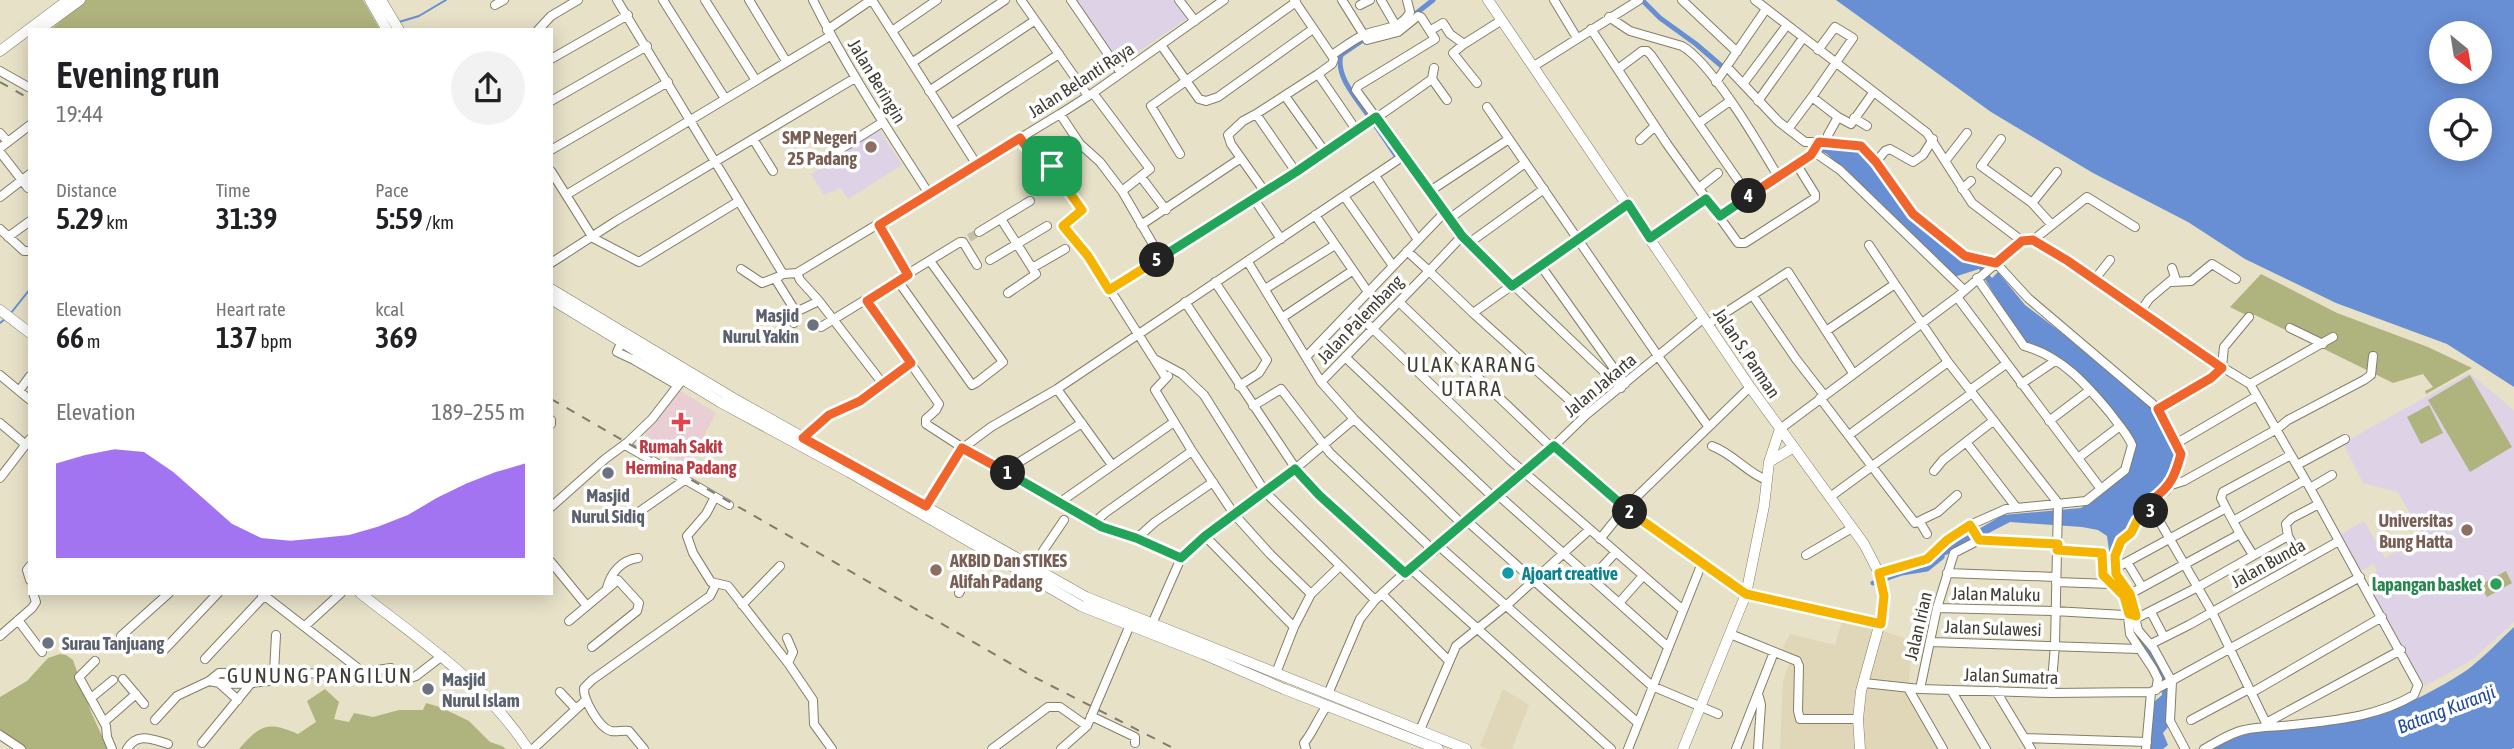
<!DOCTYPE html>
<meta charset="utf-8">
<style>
:root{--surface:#fff;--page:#f2f2f2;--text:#202124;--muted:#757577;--accent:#7c3aed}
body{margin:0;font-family:"Asap Condensed",sans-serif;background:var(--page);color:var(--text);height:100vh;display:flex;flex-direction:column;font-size:26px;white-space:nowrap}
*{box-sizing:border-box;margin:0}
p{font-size:23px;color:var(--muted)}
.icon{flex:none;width:38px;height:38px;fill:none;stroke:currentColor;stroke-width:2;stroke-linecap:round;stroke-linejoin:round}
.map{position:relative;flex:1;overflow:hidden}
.sheet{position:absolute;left:28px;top:28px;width:525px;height:567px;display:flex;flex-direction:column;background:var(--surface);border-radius:0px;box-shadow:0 4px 18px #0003}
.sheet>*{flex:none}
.needle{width:46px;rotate:150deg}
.buttons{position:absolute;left:2429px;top:21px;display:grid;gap:14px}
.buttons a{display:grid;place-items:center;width:63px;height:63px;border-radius:50%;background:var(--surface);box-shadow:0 4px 18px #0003;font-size:35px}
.pin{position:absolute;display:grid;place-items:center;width:60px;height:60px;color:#fff;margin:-30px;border-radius:14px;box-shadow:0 4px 10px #0006}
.km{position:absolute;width:35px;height:35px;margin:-18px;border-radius:50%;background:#222;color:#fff;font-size:19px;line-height:35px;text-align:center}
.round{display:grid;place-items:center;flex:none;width:74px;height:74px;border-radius:37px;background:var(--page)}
.overview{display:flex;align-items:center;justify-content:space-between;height:119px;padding:0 28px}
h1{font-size:38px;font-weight:600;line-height:52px}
.figures{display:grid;grid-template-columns:repeat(3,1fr);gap:10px;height:119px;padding:7px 28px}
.figures div{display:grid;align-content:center}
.figures b{font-size:30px;font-weight:600}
.figures small{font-size:19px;font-weight:400}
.figures p{font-size:19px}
.chart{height:196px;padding:14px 28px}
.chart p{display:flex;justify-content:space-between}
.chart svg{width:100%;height:126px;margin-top:7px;fill:var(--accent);opacity:.7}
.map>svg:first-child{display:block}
.built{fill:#dfd7b7}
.education{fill:#ddd2e6}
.medical{fill:#e9cfd4}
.green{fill:#afb47e}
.water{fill:#688ed4;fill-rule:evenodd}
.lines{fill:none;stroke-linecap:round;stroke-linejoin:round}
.stream{stroke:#688ed4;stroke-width:2}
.canal{stroke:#688ed4;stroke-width:5}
.minor-tunnel{stroke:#c5c0aa;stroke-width:8;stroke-dasharray:8 4;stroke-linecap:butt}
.minor-casing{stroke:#837e67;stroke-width:10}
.major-casing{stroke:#837e67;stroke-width:11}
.minor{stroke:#fff;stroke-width:8}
.major{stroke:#fff;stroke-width:10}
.rail{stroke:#7f7c6c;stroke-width:2;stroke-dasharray:9 9;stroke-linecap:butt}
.split-1-casing{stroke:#fff;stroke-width:14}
.split-2-casing{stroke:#fff;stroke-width:14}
.split-3-casing{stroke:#fff;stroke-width:14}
.split-4-casing{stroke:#fff;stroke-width:14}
.split-5-casing{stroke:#fff;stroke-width:14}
.split-6-casing{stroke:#fff;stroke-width:14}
.split-1{stroke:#f0652b;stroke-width:9}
.split-2{stroke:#22a559;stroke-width:9}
.split-3{stroke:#f5b400;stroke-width:9}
.split-4{stroke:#f0652b;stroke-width:9}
.split-5{stroke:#22a559;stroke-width:9}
.split-6{stroke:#f5b400;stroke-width:9}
.education-dot{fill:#8d6e63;stroke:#fff;stroke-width:2.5}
.worship-dot{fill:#6b7280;stroke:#fff;stroke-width:2.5}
.health-dot{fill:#e0444e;stroke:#fff;stroke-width:2.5}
.culture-dot{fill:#0f9aa8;stroke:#fff;stroke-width:2.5}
.leisure-dot{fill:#2e9e5b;stroke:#fff;stroke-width:2.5}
.labels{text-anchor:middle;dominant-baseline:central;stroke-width:7;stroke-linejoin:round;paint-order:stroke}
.street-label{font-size:18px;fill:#3f3d33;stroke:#fff}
.education-label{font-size:18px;font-weight:bold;fill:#785e54;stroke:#fff;text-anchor:end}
.worship-label{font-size:18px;font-weight:bold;fill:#5b616d;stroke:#fff;text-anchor:start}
.health-label{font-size:18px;font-weight:bold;fill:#be3a42;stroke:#fff}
.culture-label{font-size:18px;font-weight:bold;fill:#0d838f;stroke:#fff;text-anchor:start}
.leisure-label{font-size:18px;font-weight:bold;fill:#27864d;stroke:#fff;text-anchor:end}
.water-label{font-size:19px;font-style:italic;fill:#214c9e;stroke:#fff}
.quarter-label{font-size:21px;letter-spacing:2px;fill:#3f3d33;stroke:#fff}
</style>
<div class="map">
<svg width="2514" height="749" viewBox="0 0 2514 749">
<rect width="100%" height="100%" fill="#e7e1c8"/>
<path class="built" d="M1844,614L1877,629L1913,641L1908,689L1939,749H1780L1783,680L1792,657L1779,655L1790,634L1835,645Z
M1503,689L1529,705L1512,749H1489L1480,746Z"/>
<path class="education" d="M1074,0H1177L1189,17L1119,65Z
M879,129L902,165L848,199L841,188L824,195L811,174Z
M2469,373L2514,410V622L2472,660L2425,686L2370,588L2369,581L2377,571L2373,564L2363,570L2358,568L2339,535L2364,521L2385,558L2423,537L2398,492L2363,483L2343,443Z"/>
<path class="medical" d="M677,389L716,413L688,466L663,450L642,431Z"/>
<path class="green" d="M86,0H363L379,28L374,30H50Z
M2261,274L2337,313L2428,347L2472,368L2426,394L2425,391L2433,387L2423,374L2393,383L2255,315L2248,316L2230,307Z
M2470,375L2512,447L2470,472L2428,400Z
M2429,405L2443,433L2421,444L2407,417Z
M2506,571L2512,583L2487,597L2480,585Z
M60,654L66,655L73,660L91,712L108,749H23L0,733V697L27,681L48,658Z
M325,689L339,702L334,719L349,722L354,713L373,717L399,710H423L426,703L440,707L469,721L490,742L502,746L506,749H239C261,724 268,721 298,734L316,722L307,701Z"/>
<path class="water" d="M1836,0H2514V387L2447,344L2336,303L2245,259L2188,222L2093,173L1991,112ZM2480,33V72H2441V33ZM2480,110V149H2441V110Z
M1821,145L1861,149L1909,216L1967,262L1985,265L1984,269L1992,278L1998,272L2025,305L2099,361L2155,409L2178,447L2160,491L2148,496L2146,507L2133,518L2132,530L2116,543L2113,571L2134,609L2135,631L2152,649L2171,693L2167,703L2168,727L2163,733L2168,745L2163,749H2148L2153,707L2155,701L2162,695C2162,671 2152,657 2135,642L2132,613L2106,570L2109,550L2107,536L2098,530L2082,527L2010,522L1942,557V553L1958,541L2003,515L2081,508L2127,474L2134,442L2081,376L2025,347L1979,269L1954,277L1827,154L1818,150Z
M2514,627V748L2512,749H2213C2260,720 2318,726 2370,717C2393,713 2452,682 2471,667C2486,655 2500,640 2514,627Z"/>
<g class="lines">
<path class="stream" d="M399,22L419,16L446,0
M11,313L30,289
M0,323L5,319"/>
<path class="canal" d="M1642,0L1660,18L1696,44L1725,69
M1409,19L1433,0
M1366,38L1341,55C1335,77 1359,101 1370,118
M1376,126L1397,157L1396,161
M1873,583L1902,573L1927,569L1942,557"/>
<path class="minor-tunnel" d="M969,238L979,232"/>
<defs>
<path id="minor" d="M617,0L783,274
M663,0L724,97
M705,0L755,79
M749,0L786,61
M813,0C846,67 888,130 929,194
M872,0L977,165
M1021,0L1088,96
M1071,0L1121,73
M1179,0L1195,21
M1294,0L1334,59L1332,64L1318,74L1357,131
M1342,0L1367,40L1398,32L1418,16L1421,17L1435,39L1358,86L1356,90L1462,236L1621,388
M1381,0L1396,26
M1554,0L1577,38
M1682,0L1737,52
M1755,0L1927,133L1972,203L2022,241
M495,5L504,0
M1360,5L1370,0
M1609,17L1630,31L1682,46C1712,63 1760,146 1779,178
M1591,29L1667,144L1738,243H1745L1815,198V194L1797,165
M538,30L551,16L578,0
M827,30L871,0
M1431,30L1443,23L1450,34L1464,44L1502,20
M892,31L937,0
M1464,44L1453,53L1477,83
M1161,45L1199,99L1206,101L1218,97L1313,29
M1332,55C1343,48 1355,38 1366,34C1383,28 1401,29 1410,12L1407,0
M551,59L628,15
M913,62L1005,0
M1534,66L1639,0
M1727,67L1779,122L1805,142H1819L1865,149L1913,214L1965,256L1996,263L2028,298L2154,405L2177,443L2181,454L2176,470L2166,491L2152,501L2153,510L2212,612L2267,725
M1618,69L1642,51H1647L1651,55L1749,196
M0,71L30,88
M1432,79L1447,100
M1716,82L1766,9
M1743,84L1787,25
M929,91L1034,21
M1093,93L1150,169L1122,191
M1285,96L1325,152
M1812,97L1853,38L1835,27L1818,50
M551,101L647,46
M1758,101L1803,38
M1487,107L1658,356L1708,426
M1060,114L1080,144L1100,162L1122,191L1161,258
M1256,114L1243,121L1228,135L1231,144L1265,192
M1854,118L1867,126
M1699,123L1730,101
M952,124L1059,54
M1788,129L1812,97L1838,117L1851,124L1873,93
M0,133L8,142
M1020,138L1033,156L1052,166L1060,164L1065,171L1060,179L1082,210L1063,226L1088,255L1166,378
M753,139L773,171
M2001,139L1981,166L2032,203L2052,225
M1640,140L1655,126
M1828,143V135L1838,117
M0,148L30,125
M551,150L668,82
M0,152L28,188
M1814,152L1840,170L1964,290
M1180,154L1151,106L1296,2
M831,155L883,122
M1946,160L1967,133
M1876,162L1885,151L1890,149L1913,162L1923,155L1933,139
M551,171L593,238L639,262L739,201
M1296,172L1256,114L1318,74
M1141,177L1166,210
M1376,177L1418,240
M1699,188L1718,173
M1962,189L1971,181
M1430,191L1509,139
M566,195L830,36
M1344,196L1393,266
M0,197L30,174
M1254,199L1281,239
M2032,203L2057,172
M1315,215L1368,292
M1720,216L1811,155L1815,150
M1001,219L1036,274L1008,293
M1449,219L1525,163
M879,224L908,275
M1141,225L1241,158
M0,229L24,251H30
M979,232L1030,201
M8,237L30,221
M1650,238L1706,199
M2033,240L2087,197L2135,227
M1469,243L1544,189
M1407,251L1429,271L1462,236
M990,260L1047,226
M1248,262L1321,382
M551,263L616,221L855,78
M1541,266L1625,384
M1032,268L1065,249
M741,269L762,283L780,276
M797,273L800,280L819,301
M783,274L797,273L1060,114L1093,93L1224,0
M2095,279L2110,260
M776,280L796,312L793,317L794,323
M898,281L972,385L976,383L1003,362L930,261
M1215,282L1267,360L1259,373L1239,386
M2171,282L2191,281L2212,264L2236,279
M1895,284L1948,362L2058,503L2055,645L2051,693
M1265,289L1335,245
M1109,290C1218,222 1327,154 1432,79L1434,68
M1753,296L1796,359L1824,395
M1957,297L2101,489
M867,301L939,404L936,410L926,419V424L963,448L926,506
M1185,302L1302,478L1405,573
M1399,302L1552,448
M1352,309L1510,460L1683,610
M2141,311L2149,299L2175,277L2172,268
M796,312L819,301L883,384L860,401L829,415L803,437
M1473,313L1586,415
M1283,317L1352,271
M1708,324L1788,272L1853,373
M821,327L960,242H963L977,265
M2290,328L2323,344
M1826,331L1895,284L1869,245
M621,343L617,352L634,360L637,356
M1307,356L1444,213
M1345,357L1493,497
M634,360L677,385
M1156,360L1182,374L1204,395L1265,492L1375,600
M0,375L30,400
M1168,376L1155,390L1192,451L1234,514L1270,554L1311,594
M883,384L911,363
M2021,384L2055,361
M2250,384L2333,337
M1057,389L1112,465
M1970,390L2006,364
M19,391L30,376
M1820,398L1915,523L1938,512L1957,495
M1253,406L1281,389L1330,453L1434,551
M2158,409L2218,373L2222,367L2224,347L2249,317
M551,420V424
M1993,421L1966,442L2016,507
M2049,421L2090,390
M0,423L26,445
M1780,429L1957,297L2022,241L2033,240L2068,261L2222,367L2250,384L2310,488L2418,685L2414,695C2377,717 2336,720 2293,725C2276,727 2260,726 2244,730C2230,733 2217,742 2204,749
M1849,435L1948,362
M2177,443L2257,396
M625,445L729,505
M1554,446L1625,508L1746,594L1881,624
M1712,446C1734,454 1748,474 1767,480
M2078,458L2120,426
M2297,465L2345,439
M1005,471L1082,423
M1934,471L1943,460L1966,442
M0,478L30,439
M2168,486L2184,481L2277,429L2288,420L2364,380L2371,375L2373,356
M2310,488L2332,475
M1497,494L1668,647
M715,497L706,514L687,536L693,553L711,582L728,586L788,663L813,700L814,724L832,749
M1830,497L1972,393
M1059,503L1174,422
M551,507L605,459L628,442L652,419L683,379
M2226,508L2221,498L2223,492L2291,455
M2153,510L2137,521L2131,532L2119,545L2114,569L2118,578L2130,594L2138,630L2154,649L2172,682L2170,721L2185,749
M1466,520L1652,686L1718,714
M626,521L686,479
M2233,521L2305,480
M1920,522L1927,534
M1094,523L1105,513L1192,451
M1462,524L1354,419L1321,382L1429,271L1473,313L1627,204
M2240,534L2253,555
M1205,536L1294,627
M1136,539L1155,522L1213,482
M1600,539L1625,508L1750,387
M1439,546L1638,723
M2057,550L2102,553L2103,575L2126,599L2130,634L2153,669L2158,679L2156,690
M1806,555L1852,528
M1181,558L1136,539L1102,527L963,448L991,427L1057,389L1405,155
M2302,561L2288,536L2286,524L2292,518L2319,504
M551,562L587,606L618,580L639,603L637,611L592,647
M2127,562L2142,587
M30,566L27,570L30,580
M1410,568L1611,749
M1039,572L1043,551L1064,520
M1879,573L1922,561L1947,540L1970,525L2006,509L2086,501L2125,470L2132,445C2127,433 2117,423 2110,413C2086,384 2061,356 2024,346L1977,278
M1947,573L2056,577
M2105,578L2114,569L2226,508L2240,534L2130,594
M1591,579L1615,553
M2056,582L2111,584
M607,588C611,572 622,560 638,558
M261,593L364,673
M959,593L965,582L993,555
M1382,594L1448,660
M1619,603L1642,577
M742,605L780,566
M1937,608L2054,611L2141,616L2198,587L2288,536
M2151,612L2164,637
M18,620L42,652
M569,621L587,606
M1152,624L1181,558L1205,536L1295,469L1354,419
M305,626L341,593
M1730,634L1797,661L1799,666L1798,711L1800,719H1858
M0,636L32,608L36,602L33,593
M121,636L169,593
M787,638L793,652L788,663
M1931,642L2139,649
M2151,644L2189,625L2339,541
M165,649L218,593
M205,659L264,596
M95,661L79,677L106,726L107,737L112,749
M274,672L276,635
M1276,673L1294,627L1311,594L1339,567
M123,679L144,704
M209,681C231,686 274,684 294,673
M219,683L238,700
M1864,683L1920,689L2051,693L2151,692L2360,577
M1908,688L1943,749
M1920,689L1937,608L1954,553L1979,540L2058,544
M1951,690L1986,749
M1996,691L2031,749
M560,692L576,709
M2251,693L2382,617
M1328,694L1360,619L1375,600L1410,568L1434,551L1466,520L1554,446L1586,415L1704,318
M91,698L113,680
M1091,716L1135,737V743
M155,720L177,696L209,681L219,673L283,672L343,675L391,668L405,680L416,676L442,656
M2191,720L2249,689
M104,722L136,694
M2266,723L2401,650
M1420,730L1456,646L1507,605L1589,530
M0,735L21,749
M2025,738L2147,742
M202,743L252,682
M127,749C137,732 152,739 168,744
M533,749L586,700
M644,749L629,731C623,730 617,732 611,731C599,728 583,699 584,688L592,680L710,596L716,584
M992,749L1048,707H1060L1087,726
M1061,749L1087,726L1130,625
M1306,749L1304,743C1314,731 1317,719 1327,706
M1628,749L1702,563
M1736,749L1774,652
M1758,749L1761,705L1759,697
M2146,749L2151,692"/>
<path id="major" d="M370,0L387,30
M381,0L399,30
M1488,0L1750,387L1864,544L1879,573L1883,587L1884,608L1861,691L1858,719L1860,749
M39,30L80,0
M0,51L68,0
M551,289L733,398L1086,597L1466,749
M551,299L720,402L849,472L1081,606L1203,654L1284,689L1438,749
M0,310L30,333
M1769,462L1794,447
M360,593C421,641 485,683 528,749
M1683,749L1746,594L1764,506L1769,462L1780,429"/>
</defs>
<use href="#minor" class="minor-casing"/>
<use href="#major" class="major-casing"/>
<use href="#minor" class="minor"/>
<use href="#major" class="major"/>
<path class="rail" d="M0,82L30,99
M551,399L1034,677L1175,749"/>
</g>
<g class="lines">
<defs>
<path id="split-1" d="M1008,473L962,448L926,506L803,438L829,415L860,401L911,363L867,301L908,275L879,225L1020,138L1033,156L1052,166"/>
<path id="split-2" d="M1008,473L1102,527L1136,538L1181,558L1205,536L1295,469L1319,495L1405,573L1554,446L1630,512"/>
<path id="split-3" d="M1630,512L1746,594L1881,624L1884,596L1879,573L1927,559L1947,540L1970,525L1979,540L2058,544L2057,550L2102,553L2103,575L2124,596L2129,614L2136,616L2130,594L2116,574L2115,556L2121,541L2131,533L2137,521L2151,511"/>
<path id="split-4" d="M1749,196L1811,155L1819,142L1861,146L1876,162L1913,214L1965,256L1996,263L2022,241L2033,240L2068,261L2222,368L2211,378L2158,409L2181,454C2175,476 2171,486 2152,500L2153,510L2151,511"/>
<path id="split-5" d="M1157,260L1296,172L1376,117L1462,236L1512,286L1628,204L1650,238L1706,199L1720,216L1749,196"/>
<path id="split-6" d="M1052,166L1060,164L1065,171L1060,179L1082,210L1063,226L1088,256L1109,290L1157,260"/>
</defs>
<use href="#split-1" class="split-1-casing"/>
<use href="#split-2" class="split-2-casing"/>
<use href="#split-3" class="split-3-casing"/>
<use href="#split-4" class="split-4-casing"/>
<use href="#split-5" class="split-5-casing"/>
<use href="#split-6" class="split-6-casing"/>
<use href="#split-1" class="split-1"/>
<use href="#split-2" class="split-2"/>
<use href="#split-3" class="split-3"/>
<use href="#split-4" class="split-4"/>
<use href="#split-5" class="split-5"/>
<use href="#split-6" class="split-6"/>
</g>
<g class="education-dot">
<circle cx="871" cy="147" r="7"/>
<circle cx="2467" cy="530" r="7"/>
<circle cx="936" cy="570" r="7"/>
</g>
<g class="worship-dot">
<circle cx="813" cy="325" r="7"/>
<circle cx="608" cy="473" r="7"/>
<circle cx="48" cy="643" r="7"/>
<circle cx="428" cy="689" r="7"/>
</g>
<path class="health-dot" d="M677.5 411.5h7v7h7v7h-7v7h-7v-7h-7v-7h7z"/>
<circle class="culture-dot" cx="1508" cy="573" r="7"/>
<circle class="leisure-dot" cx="2496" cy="584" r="7"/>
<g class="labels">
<g class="street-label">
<text transform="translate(1081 80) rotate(-33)">Jalan Belanti Raya</text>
<text transform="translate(877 81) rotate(59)">Jalan Beringin</text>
<text transform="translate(1360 319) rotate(-46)">Jalan Palembang</text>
<text transform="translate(1747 353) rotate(56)">Jalan S. Parman</text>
<text transform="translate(1600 385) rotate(-40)">Jalan Jakarta</text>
<text transform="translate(2268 563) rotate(-29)">Jalan Bunda</text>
<text transform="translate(1996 594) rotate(1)">Jalan Maluku</text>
<text transform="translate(1918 626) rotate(-77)">Jalan Irian</text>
<text transform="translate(1993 628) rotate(2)">Jalan Sulawesi</text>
<text transform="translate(2011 676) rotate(2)">Jalan Sumatra</text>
</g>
<g class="education-label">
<text x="857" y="137">SMP Negeri<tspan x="857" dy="21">25 Padang</tspan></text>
<text x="2453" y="520">Universitas<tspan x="2453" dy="21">Bung Hatta</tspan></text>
<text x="950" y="560" text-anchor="start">AKBID Dan STIKES<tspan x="950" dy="21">Alifah Padang</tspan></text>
</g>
<g class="worship-label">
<text x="799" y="315" text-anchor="end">Masjid<tspan x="799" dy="21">Nurul Yakin</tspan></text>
<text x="608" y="495" text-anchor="middle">Masjid<tspan x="608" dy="21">Nurul Sidiq</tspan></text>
<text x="62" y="643">Surau Tanjuang</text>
<text x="442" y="679">Masjid<tspan x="442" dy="21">Nurul Islam</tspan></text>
</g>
<g class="health-label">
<text x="681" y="446">Rumah Sakit<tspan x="681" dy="21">Hermina Padang</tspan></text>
</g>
<g class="culture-label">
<text x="1522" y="573">Ajoart creative</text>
</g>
<g class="leisure-label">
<text x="2482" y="584">lapangan basket</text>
</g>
<g class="water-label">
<text transform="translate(2446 709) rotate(-21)">Batang Kuranji</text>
</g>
<g class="quarter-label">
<text x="1472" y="364">ULAK KARANG<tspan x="1472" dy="24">UTARA</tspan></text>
<text x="320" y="675">GUNUNG PANGILUN</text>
</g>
</g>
</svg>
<div class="buttons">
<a><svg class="needle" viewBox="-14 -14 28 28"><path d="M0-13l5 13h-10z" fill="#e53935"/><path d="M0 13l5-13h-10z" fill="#757577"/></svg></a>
<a><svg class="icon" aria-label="locate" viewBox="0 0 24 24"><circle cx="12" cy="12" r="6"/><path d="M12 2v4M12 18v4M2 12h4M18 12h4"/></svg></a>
</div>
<div class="pin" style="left:1052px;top:166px;background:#1e9e55"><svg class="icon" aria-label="arrive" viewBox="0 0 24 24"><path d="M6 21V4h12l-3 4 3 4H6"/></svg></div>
<b class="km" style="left:1008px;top:473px">1</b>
<b class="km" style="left:1630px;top:512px">2</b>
<b class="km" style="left:2151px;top:511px">3</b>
<b class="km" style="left:1749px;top:196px">4</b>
<b class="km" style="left:1157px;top:260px">5</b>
<section class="sheet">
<div class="overview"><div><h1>Evening run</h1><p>19:44</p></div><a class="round"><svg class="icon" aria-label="share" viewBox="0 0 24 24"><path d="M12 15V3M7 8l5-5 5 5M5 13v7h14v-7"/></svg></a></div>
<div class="figures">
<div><p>Distance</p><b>5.29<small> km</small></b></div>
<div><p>Time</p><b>31:39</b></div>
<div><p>Pace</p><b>5:59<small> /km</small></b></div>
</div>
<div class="figures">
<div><p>Elevation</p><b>66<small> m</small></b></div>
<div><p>Heart rate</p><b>137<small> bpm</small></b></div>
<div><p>kcal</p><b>369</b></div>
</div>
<div class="chart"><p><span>Elevation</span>189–255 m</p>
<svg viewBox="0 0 160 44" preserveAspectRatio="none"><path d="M0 44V11L10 8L20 6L30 7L40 14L50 23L60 32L70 37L80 38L90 37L100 36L110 33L120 29L130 23L140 18L150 14L160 11V44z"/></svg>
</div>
</section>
</div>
